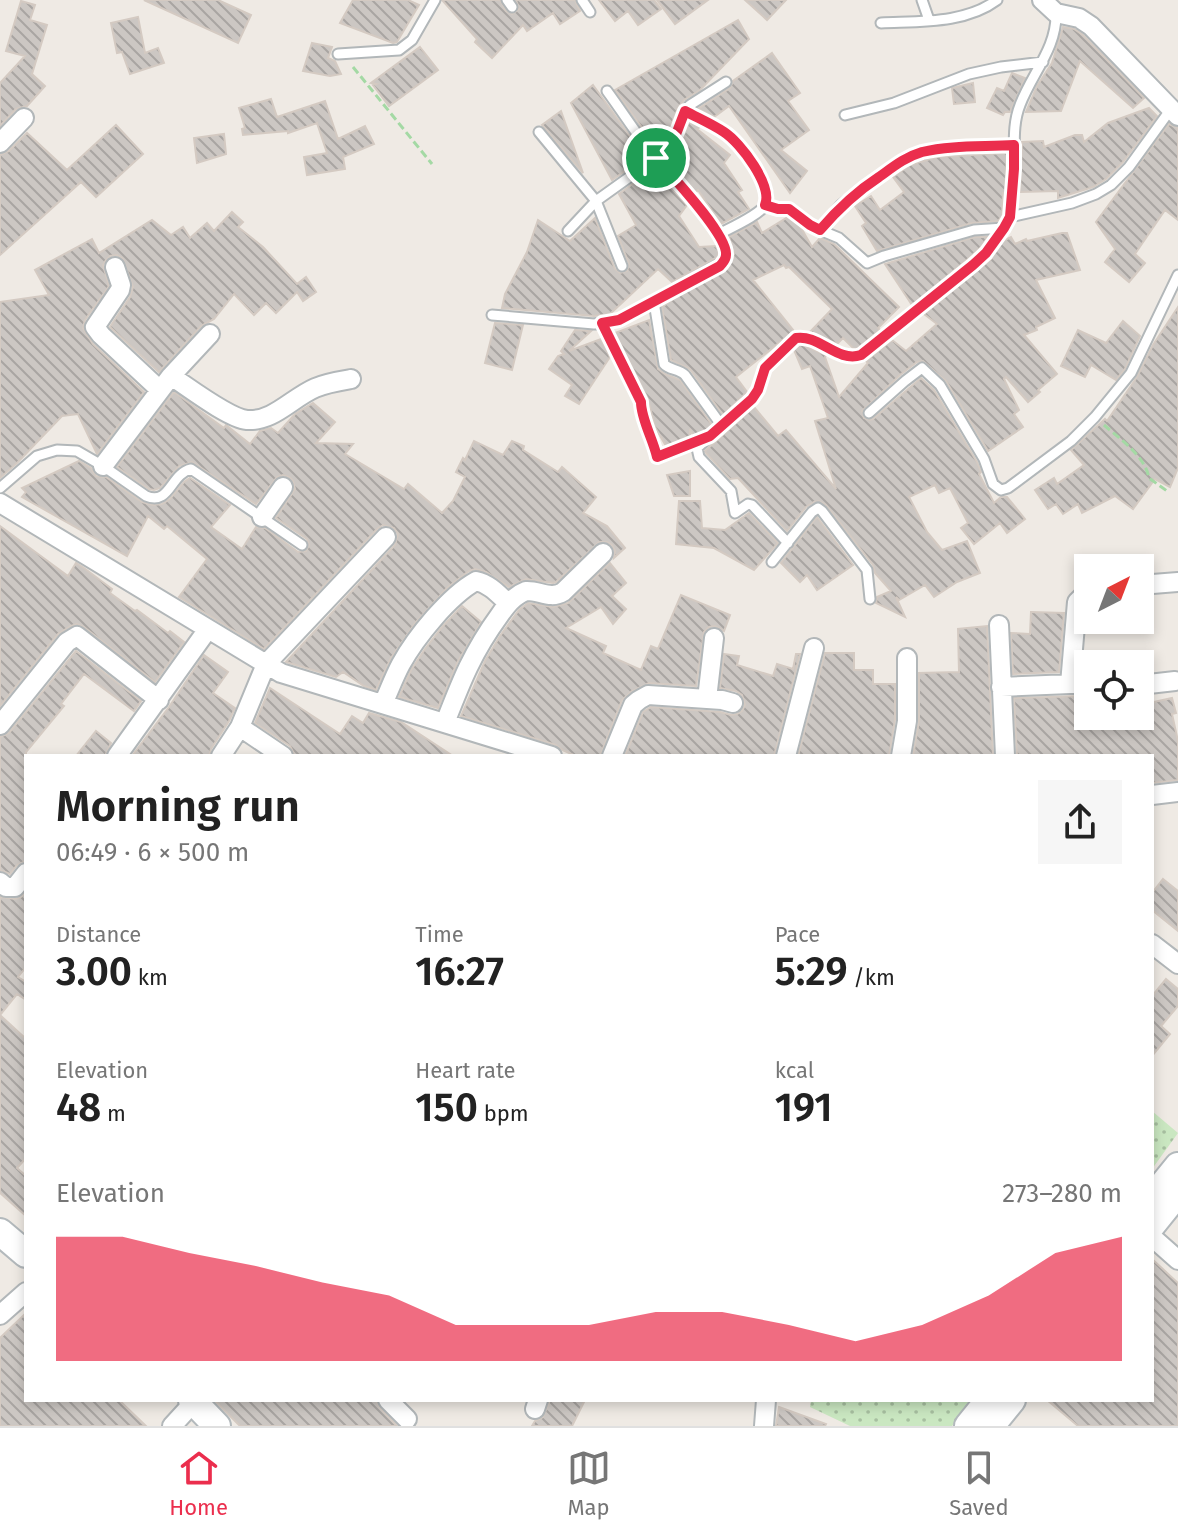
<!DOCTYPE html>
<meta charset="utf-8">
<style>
:root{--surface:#fff;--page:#f6f6f6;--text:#222;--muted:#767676;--line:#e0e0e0;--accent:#eb2e4d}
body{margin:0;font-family:"Fira Sans",sans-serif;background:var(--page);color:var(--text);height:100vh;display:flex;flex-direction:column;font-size:30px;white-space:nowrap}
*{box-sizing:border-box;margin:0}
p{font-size:26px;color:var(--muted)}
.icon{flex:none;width:44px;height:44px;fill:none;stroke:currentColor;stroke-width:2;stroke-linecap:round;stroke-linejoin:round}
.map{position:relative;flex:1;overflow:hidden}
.panel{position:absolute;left:24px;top:754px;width:1130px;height:648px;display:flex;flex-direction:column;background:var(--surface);border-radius:0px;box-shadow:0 4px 12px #0003}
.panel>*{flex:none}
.needle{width:52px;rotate:42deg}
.fabs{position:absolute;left:1074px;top:554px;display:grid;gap:16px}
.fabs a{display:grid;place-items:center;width:80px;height:80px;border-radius:0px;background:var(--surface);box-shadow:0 4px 12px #0003;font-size:40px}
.pin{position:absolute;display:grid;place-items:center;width:68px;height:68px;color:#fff;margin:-34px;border:4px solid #fff;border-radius:50%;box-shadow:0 2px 8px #0007}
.round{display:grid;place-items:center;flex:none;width:84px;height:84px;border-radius:0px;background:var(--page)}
.head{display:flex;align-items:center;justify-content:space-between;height:136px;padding:0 32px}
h1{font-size:44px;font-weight:600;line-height:60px}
.metrics{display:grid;grid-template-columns:repeat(3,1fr);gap:12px;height:136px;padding:8px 32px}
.metrics div{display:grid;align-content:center}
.metrics b{font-size:40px;font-weight:600}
.metrics small{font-size:22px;font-weight:400}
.metrics p{font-size:22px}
.chart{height:224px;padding:16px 32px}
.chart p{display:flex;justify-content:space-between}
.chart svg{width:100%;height:144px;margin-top:8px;fill:var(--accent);opacity:.7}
.tab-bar{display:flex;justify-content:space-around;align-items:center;height:112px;border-top:2px solid var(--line);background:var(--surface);font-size:22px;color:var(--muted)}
.tab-bar a{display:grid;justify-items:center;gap:4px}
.tab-bar .selected{color:var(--accent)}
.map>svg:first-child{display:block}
.grass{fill:url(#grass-dots)}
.building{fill:url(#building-back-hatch);stroke:#d4cac2;stroke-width:2}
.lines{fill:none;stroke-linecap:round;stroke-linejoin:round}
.lane-casing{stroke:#b2b7b9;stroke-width:13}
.street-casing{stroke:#b2b7b9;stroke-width:22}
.secondary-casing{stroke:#b3b9bc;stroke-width:30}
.path{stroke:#a4d9a4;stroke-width:3;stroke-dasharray:8 4;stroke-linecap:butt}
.lane{stroke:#fff;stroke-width:9}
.street{stroke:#fff;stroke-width:18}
.secondary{stroke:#fff;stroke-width:26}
.route-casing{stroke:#fff;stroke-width:16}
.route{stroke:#eb2e4d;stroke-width:10}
</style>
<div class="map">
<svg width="1178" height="1426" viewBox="0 0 1178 1426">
<defs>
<pattern id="grass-dots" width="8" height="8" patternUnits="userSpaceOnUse" patternTransform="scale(2)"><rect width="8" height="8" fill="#cae7c1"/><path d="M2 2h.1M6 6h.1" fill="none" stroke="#a7bfa0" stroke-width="1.8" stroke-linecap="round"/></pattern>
<pattern id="building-back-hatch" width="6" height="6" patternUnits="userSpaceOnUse" patternTransform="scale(2)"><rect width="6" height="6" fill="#ccc7c3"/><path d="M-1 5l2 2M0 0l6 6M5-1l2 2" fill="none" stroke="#a9a5a2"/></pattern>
</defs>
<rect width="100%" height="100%" fill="#efeae4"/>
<path class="grass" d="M1152,1111L1178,1133L1152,1169Z
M811,1400H972L952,1426H850L810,1407Z"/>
<path class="building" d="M144,0H218L251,15L238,43Z
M353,0H408L419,5L397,42L393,43L340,23Z
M442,0H500L506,11L512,14L519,9L516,0H575L580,11L560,24L553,13L527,31L523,25L492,58L475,42L477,39Z
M599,0H654L661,9L638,25L628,11L615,21Z
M657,0H708L675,24Z
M745,0H786L767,20Z
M21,1L35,5L30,20L47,25L32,74L45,86L27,106L16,109L0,126V83L25,56L6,51Z
M138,17L145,53L158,48L164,63L130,74L122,52L117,53L111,23Z
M738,20L749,39L700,90L684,100L678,108L668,133L656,147L615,90Z
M1063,27L1074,29L1083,35L1144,98L1133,108L1080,61L1061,111L1026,112L1037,86L1052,63Z
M312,43L332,47L328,58L335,61L341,74L330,76L303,71Z
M420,47L438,70L389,106L373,85L376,84L371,83Z
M772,53L800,93L788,101L809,130L781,150L807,171L790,193L729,106L714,117L698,109L730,88L733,81Z
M1012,73L1025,78L1010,112H1005L1003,115L987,108L997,88L1004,91Z
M973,83L975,102L954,104L952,88Z
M593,85L645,157L612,180L571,103Z
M271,99L277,117L325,101L338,139L365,126L374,144L343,157L345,169L307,175L304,157L327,153L317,123L288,133V131L243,135L242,129L245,128L239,108Z
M1149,108L1157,116L1123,162L1106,179L1093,187L1058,198V191L1020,192L1022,142L1043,141L1044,147L1075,135H1082L1084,142L1108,123Z
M561,111L583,173L542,125Z
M689,122L700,127L697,129L730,155L724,163L742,190L738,192L749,209L721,224L698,190L696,192L666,159L681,142Z
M1169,124L1178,128V220L1165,210L1135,254L1145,263L1129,282L1105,262L1115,249L1096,222Z
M116,125L143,154L96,197L81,182L0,255V155L9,151L27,133L67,170Z
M224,134L226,154L197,163L194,138Z
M1007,153L1005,193H1003L1002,216L998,221L972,223L877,251L862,226L866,223L855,206L871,196L880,210L904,192L893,177L910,165L937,157Z
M654,168L687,205L679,216L699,247L716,246L719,253L717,257L672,282L658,269L610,314L594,316L502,308L505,294L527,252L538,220L570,241L595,218L615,269L620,273L627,271L629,264L618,236L636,225L619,194Z
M232,212L243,222L238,227L263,247L297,284L306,277L316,292L303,301L297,292L276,313L266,303L254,315L234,294L214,319L201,326L159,372L110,327L130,297L133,287L123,259L117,255L110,256L106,260L103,265L109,286L85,320L83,328L93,344L144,392L97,454L78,414L62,416L17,463L0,478V302L49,295L35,270L92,239L99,253L152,220L171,235L183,227L190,238L207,223L214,231Z
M788,217L800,226L812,247L820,238L834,244L899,307L878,328L880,330L858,348L854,349L843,338L837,344L810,332L832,309L789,267L786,268L784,265L753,280L794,331L736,377L747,392L723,415L690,369L671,360L662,307L684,292L727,268L734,254L729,237L757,222L762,233Z
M1062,233H1067L1080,270L1036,280L1055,318L1036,327L1037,330L1024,335L1057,374L1038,390L1040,392L1028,402L1006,377L1004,379L1019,410L1014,414L1023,427L988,451L946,381L923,361L917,362L900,375L862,411L864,418L870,420L873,419L921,378L934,390L977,462L981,472L979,474L994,503L1001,497H1007L1025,519L1007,533L1000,523L974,544L961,528L968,523L950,488L939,493L935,485L909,497L927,532L942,550L967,541L980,573L957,582L934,597L925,585L899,600L896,597L905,617L876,603L877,597L891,591L875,573L873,565L826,505L819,501L814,502L806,507L787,531L738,478L730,479L706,453L705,451L754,407L778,436L786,430L836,489L815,421L828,418L810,366L802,369L794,350L799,345H803L826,355L825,357L839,397L868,363L866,361L892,340L906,351L937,324L924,314L991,259L1003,241L1011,237L1015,244L1026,239L1027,241Z
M975,237H988L980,248L968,259L912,305L885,264Z
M1178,307V468L1170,487L1155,479L1133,509L1115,496L1082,513L1078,504L1063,514L1056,504L1048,509L1035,490L1054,478L1057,484L1084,465L1071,450L1105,419L1107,421L1137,377L1153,345Z
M649,320L658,369L665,374L680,380L712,425L703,433L693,435L690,429V436L666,446L655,427L648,399L615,333Z
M1123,321L1140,336L1125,369L1116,380L1091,365L1085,377L1061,366L1078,330L1106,343Z
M495,323L523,325L512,370L485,363Z
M575,330L591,331L569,351L601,339L610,357L579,404L565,396L572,385L549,369L558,356L564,354L561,351Z
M174,392L224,428L226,425L250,444L260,431L271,428L278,433L295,414L313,403L335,422L316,443L353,444L345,454L404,489L408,484L442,513L453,501L465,477L456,472L463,458L465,460L474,441L503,455L512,441L524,446L523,450L558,472L562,467L596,497L583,513L607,526L625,548L614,558L615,551L612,545L607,542H599L556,582L553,583L526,579L509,587L486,572L475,569L469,571L447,588L415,623L391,658L376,690L364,686L343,672L336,677L286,662L395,545L398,534L394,528L383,525L377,529L264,649L179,597L207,559L167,526L164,529L148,516L127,556L22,497L26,492L22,488L79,461L91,468L96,476L106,477L142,502L153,505L162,504L170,499L184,482L190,478L230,505L211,527L242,549L256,527L265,528L298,552L306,551L309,545L307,539L276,518L295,489L293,481L289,477L283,475L277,477L256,504L192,462L179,466L160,488L154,490L149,489L117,467Z
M690,471V496H674L667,475Z
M679,501H700L702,528L725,530L749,513L778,543L754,570L714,548L676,544Z
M817,517L853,565L817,590L807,575L800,582L781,563Z
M0,526L68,576L76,563L84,568L112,589L110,593L135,611L137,610L168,633L170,631L184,642L155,682L84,627L77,624L71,626L58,634L0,706Z
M610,563L626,583L612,596L626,609L613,624L601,607L566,628L606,646L603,653L641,670L651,646L658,649L681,595L730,615L724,631L715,626L709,627L704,632L696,686L649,683L632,691L622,700L600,756H576L562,750L556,745L461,716L485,661L500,636L519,610L528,603L553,607L568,603Z
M462,606L481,622L457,663L438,708L399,697L411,670L425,649L443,626Z
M1031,612L1064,613L1059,672L1013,674L1011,633L1030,634Z
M987,626L993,756H913L919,721V673L959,672L958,629Z
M76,651L141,701L134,711L84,674L61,704L64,706L26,752V861L17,865L10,874L0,870V737L9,733Z
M825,653H854V670H873V684H895V720L889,756H798Z
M724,654L739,656L737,665L773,676L777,664L793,669L796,654H800L774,756H625L643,712L651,707L720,712L731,715L737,714L742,711L745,705L742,695L736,691L720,688Z
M204,655L228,672L213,693L235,708L229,721L211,749L209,756H132L169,707Z
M270,688L340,734L352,716L363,723L369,713L401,722L453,756H295L290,746L255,723Z
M1084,696L1088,697V716H1140V705L1172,698L1176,713L1172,714L1178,741V780L1152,783V756H1017L1014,698Z
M96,731L111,743L105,756H76Z
M1163,879L1178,891V931L1152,910V893Z
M26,892V967L18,977L26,982V1000L17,994L0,1015L26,1039V1158L17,1168L26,1176V1216L0,1193V897L16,899L21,897Z
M1166,979L1178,989V1006L1161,1026L1170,1034L1152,1056V996Z
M1152,1259L1178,1283V1426H1078L1047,1400H1152Z
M26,1313V1400H119L146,1426H0V1338Z
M214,1400H376L380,1408L397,1426H240Z
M550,1400H585L572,1426H532L535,1421L543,1417Z
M779,1407L826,1424L825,1426H776Z"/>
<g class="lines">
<defs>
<path id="lane" d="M507,0L512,7
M582,0L590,12
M922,0L929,20
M1056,13C1057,48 1032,73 1020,105C1012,125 1015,146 1014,167C1014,184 1011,200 1010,217L1072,203L1096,194L1111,185L1129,167L1171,109
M881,23C919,21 965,24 997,0
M338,54L399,50L412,40L435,0
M685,111C698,118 712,124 724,132C738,141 775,188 766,204C760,215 730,228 719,234
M845,115L894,103L969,74L1001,67L1043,62
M539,132L596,201L622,266
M765,205L780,209H789L815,228L839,238L867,263L884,256L974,230L1004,228
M820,230L841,205L854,195L907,158L936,150L1014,145
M568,231L596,201L656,158L675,137L685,111L690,105L726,82
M654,302L664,364C669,370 679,369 685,375L722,426
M492,315L594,324L619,320L723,262L727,253C714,215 680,188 655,158C638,136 623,113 607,91
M602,323L641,402C641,419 653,439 657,457L701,440
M869,413L905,381L922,368L940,385L984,459L993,484L1001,490L1008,488L1071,441L1095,417L1131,373L1178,275
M0,488L37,456L57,450L77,451L103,466L146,496C170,506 170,474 191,469L302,545
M788,543L752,505L748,504L735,513L731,491L699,457L697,448L752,399L758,390L765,368L796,338C819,334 837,363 861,355L973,265L986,253L1010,217
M772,562L812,512L818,508L822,511L867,570L870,599"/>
<path id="street" d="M1042,0L1056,13L1079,18L1091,26L1178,116
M0,143L24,118
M115,267L121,285L120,290L95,327L101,335L160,390
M171,376C188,387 228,418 247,420C273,422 292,398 315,388C326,383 339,381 351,379
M103,466L171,376L210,334
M0,503L281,673L552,756
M262,517L283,487
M1140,585L1178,582
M999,625L1005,756
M1070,684L1077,602L1088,591
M1140,685L1175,681
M1001,687L1070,684H1088
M707,699L714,638
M383,704C389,691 394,677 401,664C416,637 449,596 476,581C490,584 499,595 508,603
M445,723C461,682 472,653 499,616C506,606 513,596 526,591C539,590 550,600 563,592L603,553
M0,725L67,642L77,636L159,700
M117,756L208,629
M221,756L240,727
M283,756L240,727L266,664L386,537
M612,756L633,705L639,700L648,695L722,700L733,703
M786,756L814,648
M901,756L907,721V658
M1152,795L1178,792
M0,882L6,887H15L26,873
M1152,944L1178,964
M1152,1237L1178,1260
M0,1315L26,1292
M388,1400L407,1419
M535,1409L538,1400
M172,1426L194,1402
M764,1426L766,1400"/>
<path id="secondary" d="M1152,1198L1178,1166
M1152,1225L1178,1193
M0,1232L26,1254
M192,1400L217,1426
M968,1426L989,1400
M991,1426L1012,1400"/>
</defs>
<use href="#lane" class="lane-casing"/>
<use href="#street" class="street-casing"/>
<use href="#secondary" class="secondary-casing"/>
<path class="path" d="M353,67L432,164
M1104,425C1120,439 1145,456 1149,478L1167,491"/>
<use href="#lane" class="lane"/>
<use href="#street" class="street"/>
<use href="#secondary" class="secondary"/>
</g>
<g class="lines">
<defs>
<path id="route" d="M685,111C698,118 712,124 724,132C741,143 773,186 765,205L778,209H789L810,225L820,230C838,209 856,192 879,177C893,167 905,157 922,152C951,145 984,147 1014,145V169L1010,217L1004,228L986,253L973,265L861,355C837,363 819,334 796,338L765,368L758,390L752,399L710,436L657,457C653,439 641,419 641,402L602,323L619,320L720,266C723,262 726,260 726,255C728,235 671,175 656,158L675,137Z"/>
</defs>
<use href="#route" class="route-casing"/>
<use href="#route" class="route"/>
</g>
</svg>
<div class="fabs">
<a><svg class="needle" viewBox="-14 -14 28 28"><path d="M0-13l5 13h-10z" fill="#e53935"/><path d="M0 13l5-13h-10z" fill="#767676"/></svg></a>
<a><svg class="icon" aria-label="locate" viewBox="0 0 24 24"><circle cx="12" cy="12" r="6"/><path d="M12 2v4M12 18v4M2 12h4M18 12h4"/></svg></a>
</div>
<div class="pin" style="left:656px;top:158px;background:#1e9e55"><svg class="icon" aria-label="arrive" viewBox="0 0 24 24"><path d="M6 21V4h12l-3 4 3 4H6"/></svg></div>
<section class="panel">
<div class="head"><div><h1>Morning run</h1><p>06:49 · 6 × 500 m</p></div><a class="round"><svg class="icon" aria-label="share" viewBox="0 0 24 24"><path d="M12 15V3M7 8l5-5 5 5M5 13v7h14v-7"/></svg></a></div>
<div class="metrics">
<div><p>Distance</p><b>3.00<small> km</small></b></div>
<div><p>Time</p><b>16:27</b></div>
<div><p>Pace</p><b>5:29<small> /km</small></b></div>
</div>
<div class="metrics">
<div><p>Elevation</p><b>48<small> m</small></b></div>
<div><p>Heart rate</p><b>150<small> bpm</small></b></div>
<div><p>kcal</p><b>191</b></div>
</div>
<div class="chart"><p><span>Elevation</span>273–280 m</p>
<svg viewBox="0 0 160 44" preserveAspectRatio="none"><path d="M0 44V6L10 6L20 11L30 15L40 20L50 24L60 33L70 33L80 33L90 29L100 29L110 33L120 38L130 33L140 24L150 11L160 6V44z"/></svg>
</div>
</section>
</div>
<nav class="tab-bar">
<a class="selected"><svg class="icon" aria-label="home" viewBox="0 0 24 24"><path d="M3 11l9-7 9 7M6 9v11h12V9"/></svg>Home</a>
<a><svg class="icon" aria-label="map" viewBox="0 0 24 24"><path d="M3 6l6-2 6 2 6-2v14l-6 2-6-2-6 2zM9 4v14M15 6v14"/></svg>Map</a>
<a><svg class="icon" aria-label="saved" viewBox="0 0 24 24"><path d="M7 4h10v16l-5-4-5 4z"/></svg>Saved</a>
</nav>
